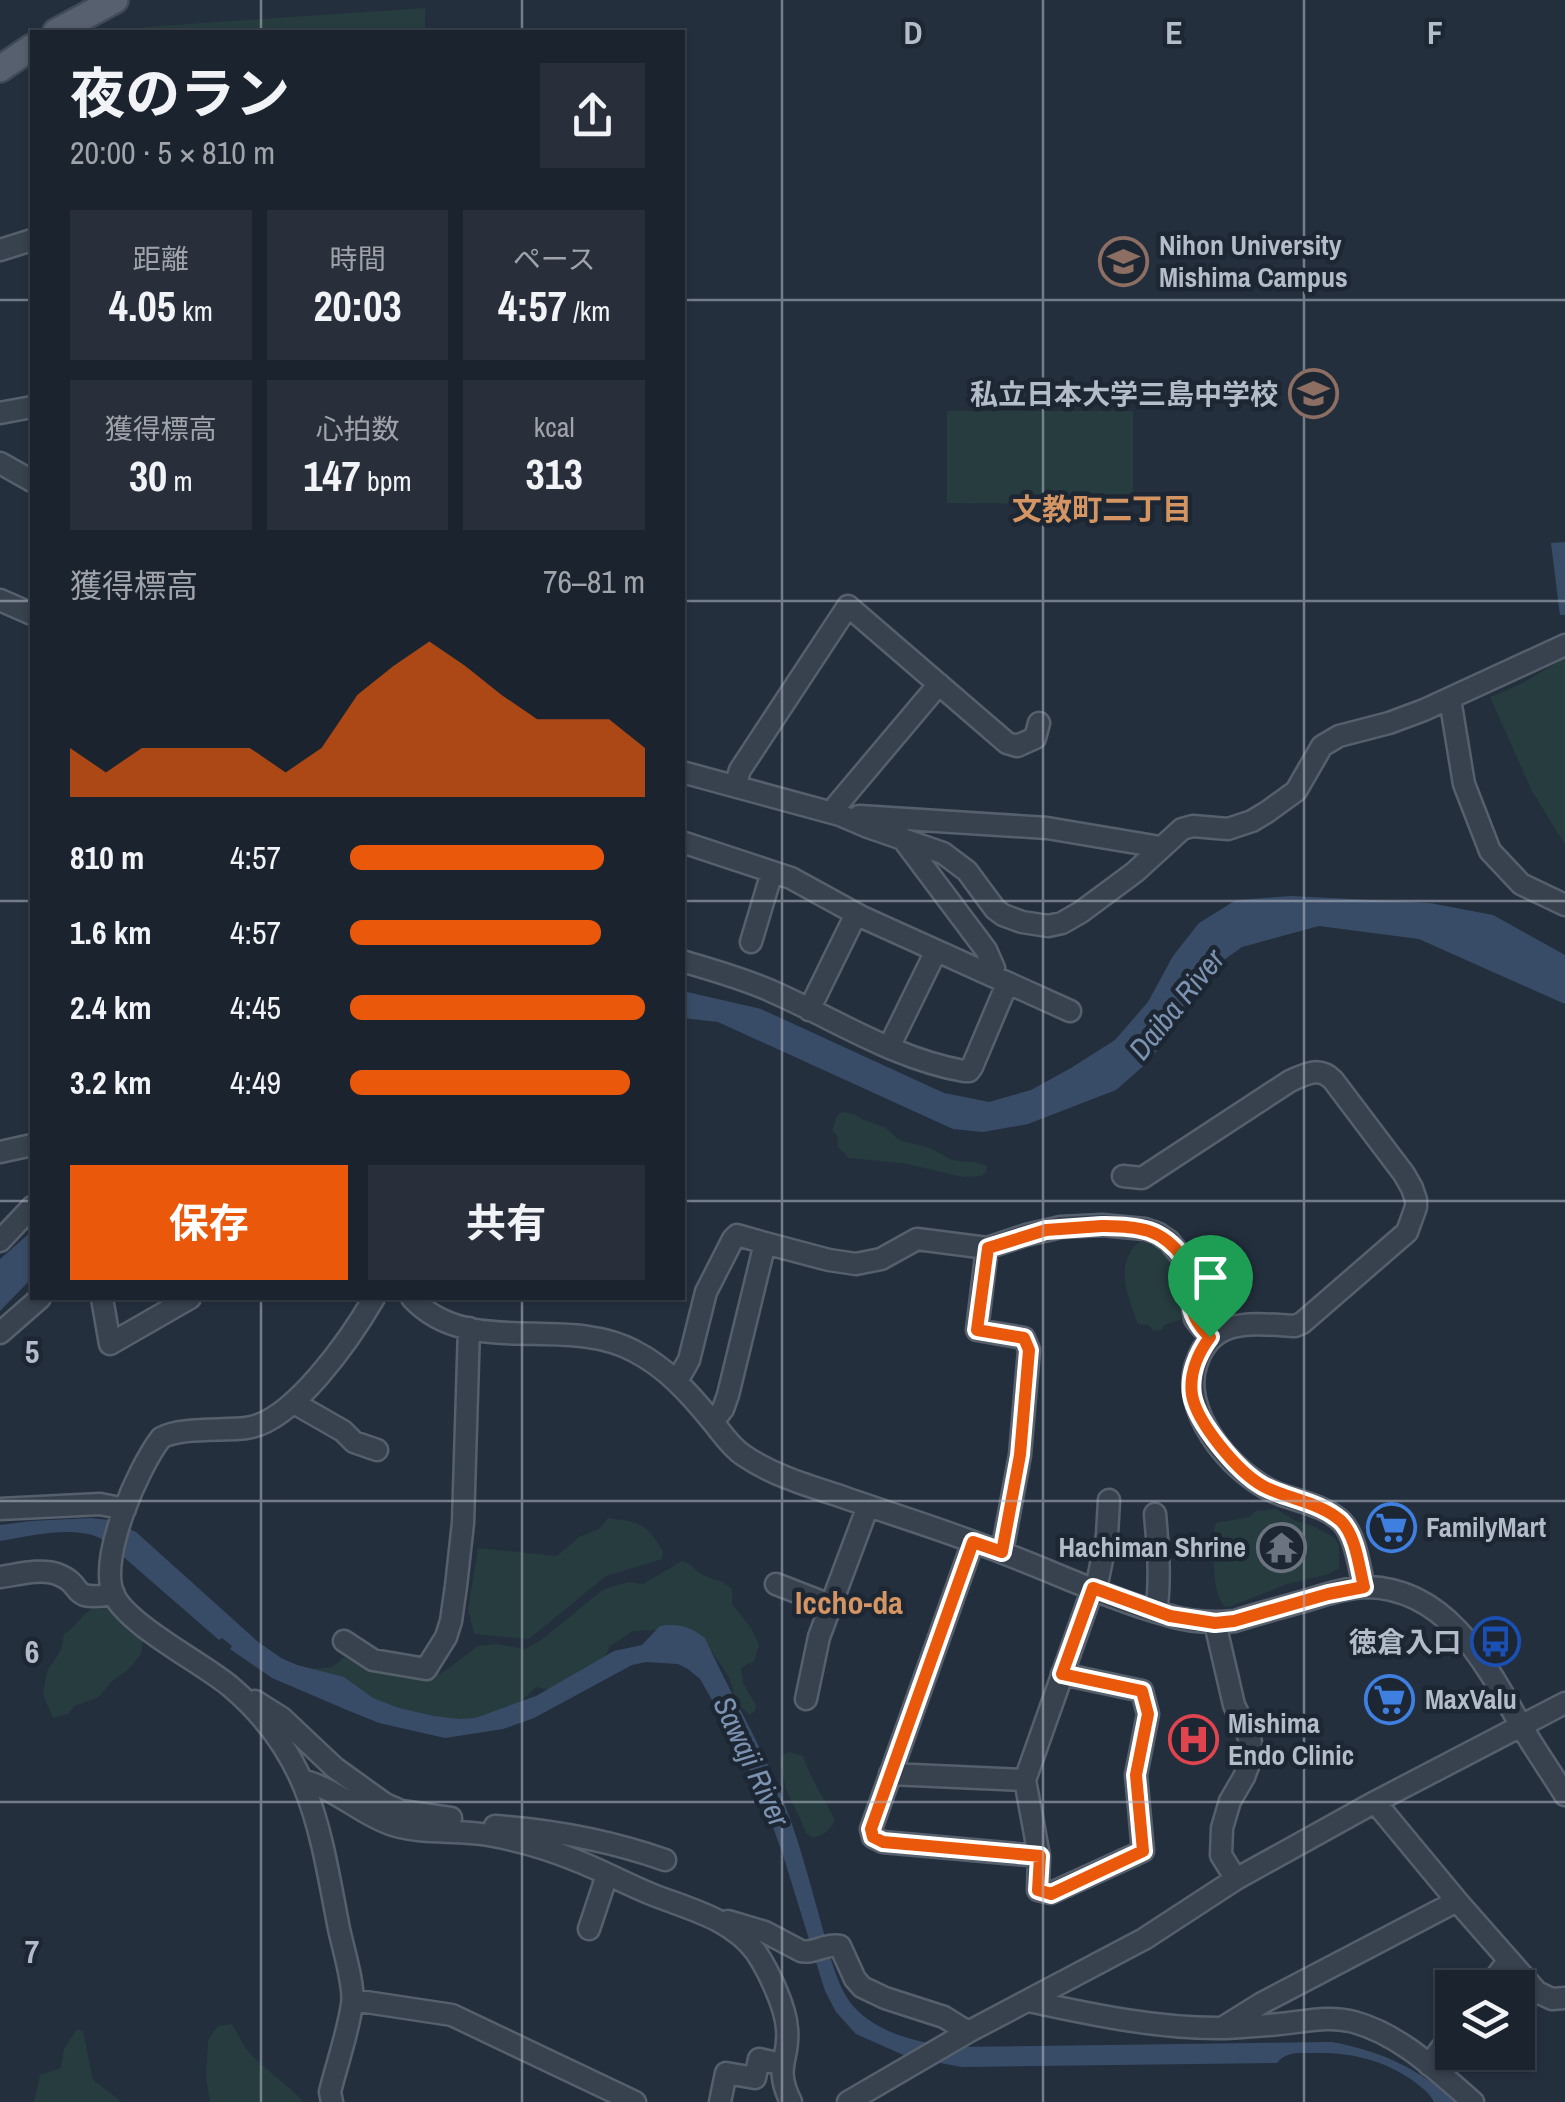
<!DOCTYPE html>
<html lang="ja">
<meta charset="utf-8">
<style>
:root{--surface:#1b232e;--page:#282f3a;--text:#f1f3f6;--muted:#a0a4aa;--line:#39404a;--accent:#ea580c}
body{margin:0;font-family:"Archivo Narrow","Noto Sans JP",sans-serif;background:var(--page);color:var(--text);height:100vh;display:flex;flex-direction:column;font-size:38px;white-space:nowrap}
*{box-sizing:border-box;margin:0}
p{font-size:32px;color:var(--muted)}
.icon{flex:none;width:55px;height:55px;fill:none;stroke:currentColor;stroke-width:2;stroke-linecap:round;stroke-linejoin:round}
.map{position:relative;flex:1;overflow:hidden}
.panel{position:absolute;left:30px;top:30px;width:655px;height:1270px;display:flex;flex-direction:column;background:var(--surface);border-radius:0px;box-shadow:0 2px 8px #0004,0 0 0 2px var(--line)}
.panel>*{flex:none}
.fabs{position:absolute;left:1435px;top:1970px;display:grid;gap:20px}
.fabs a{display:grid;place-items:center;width:100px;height:100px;border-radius:0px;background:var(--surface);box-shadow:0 2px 8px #0004,0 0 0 2px var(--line);font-size:50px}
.pin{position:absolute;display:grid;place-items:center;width:85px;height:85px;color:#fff;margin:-102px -42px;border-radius:50% 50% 50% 0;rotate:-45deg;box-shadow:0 0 10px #0007}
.pin .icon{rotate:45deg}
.round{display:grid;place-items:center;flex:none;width:105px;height:105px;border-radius:0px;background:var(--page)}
.headline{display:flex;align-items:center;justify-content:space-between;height:170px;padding:0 40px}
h1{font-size:55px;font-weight:700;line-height:75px}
.metrics{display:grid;grid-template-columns:repeat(3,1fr);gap:15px;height:170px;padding:10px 40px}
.metrics div{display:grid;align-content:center;border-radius:0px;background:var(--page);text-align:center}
.metrics b{font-size:42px;font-weight:700}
.metrics small{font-size:28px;font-weight:400}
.metrics p{font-size:28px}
.chart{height:280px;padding:20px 40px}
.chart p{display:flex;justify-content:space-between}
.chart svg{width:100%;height:180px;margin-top:10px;fill:var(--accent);opacity:.7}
.primary-button{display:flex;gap:20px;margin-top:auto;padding:20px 40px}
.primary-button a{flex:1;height:115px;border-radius:0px;background:var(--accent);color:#fff;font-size:40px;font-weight:700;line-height:115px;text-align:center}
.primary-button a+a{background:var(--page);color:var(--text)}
ul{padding:0 40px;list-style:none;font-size:32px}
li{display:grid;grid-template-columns:160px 120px 1fr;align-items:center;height:75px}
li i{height:25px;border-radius:12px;background:var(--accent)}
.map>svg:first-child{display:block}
.green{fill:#263c3f}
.water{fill:#394c67}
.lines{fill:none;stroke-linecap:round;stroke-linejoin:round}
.minor-casing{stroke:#565f6c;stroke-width:25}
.major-casing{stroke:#414a57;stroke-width:30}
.minor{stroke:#38414e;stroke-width:20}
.major{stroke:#56606e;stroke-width:25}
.route-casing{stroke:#fff;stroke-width:20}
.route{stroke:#ea580c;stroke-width:12}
.grid{fill:none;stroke:#b4bcc9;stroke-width:2.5;stroke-opacity:0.55}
.labels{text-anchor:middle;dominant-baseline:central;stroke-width:9;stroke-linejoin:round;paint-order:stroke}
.poi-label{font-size:28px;font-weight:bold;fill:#b4bcc9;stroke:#1d2633;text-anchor:start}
.neighbourhood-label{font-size:30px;font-weight:bold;fill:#d59563;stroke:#1d2633}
.water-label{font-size:30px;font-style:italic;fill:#7c92b1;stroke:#1d2633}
.quarter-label{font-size:32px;font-weight:bold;fill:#d59563;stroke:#1d2633}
.grid-label{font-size:32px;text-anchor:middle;font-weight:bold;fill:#b4bcc9;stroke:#1d2633;stroke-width:9;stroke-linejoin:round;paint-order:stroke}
</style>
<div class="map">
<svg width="1565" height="2102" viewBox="0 0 1565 2102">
<rect width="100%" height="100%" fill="#242f3e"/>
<path class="green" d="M425,8V32H145V27Z
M947,411H1133V504L947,503Z
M1565,658V845L1532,791L1490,697L1519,685Z
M841,1112L854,1114L862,1119L886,1128L899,1140L930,1148L952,1160L979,1163L987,1166L986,1172L982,1176L963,1177L902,1163L849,1158L838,1147L837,1135L832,1131L836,1118Z
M1140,1241L1164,1249L1186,1276L1184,1311L1180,1320L1164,1325L1162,1330L1154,1331L1148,1325L1138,1324C1128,1297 1113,1264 1140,1241Z
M1276,1509L1296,1521L1313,1526L1335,1538L1339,1544V1568L1329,1574L1287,1584L1229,1607L1224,1606C1210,1589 1215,1552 1214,1529L1216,1523L1249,1517L1256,1511Z
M608,1518C642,1523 644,1522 663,1551L662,1559L606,1576L529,1639L474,1634L468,1609L478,1548L557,1556L579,1537L599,1529Z
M682,1561C693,1564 694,1570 703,1575C714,1581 721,1578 732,1589V1604L751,1628L759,1645L754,1661L741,1668L743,1683L756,1705L755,1711L750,1715L737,1704L729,1677L704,1640L657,1630L633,1631L610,1646L603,1661L550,1690L536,1687L507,1715L463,1722L416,1716L312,1673L315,1668C330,1669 334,1667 344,1657L373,1668L426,1675L442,1673L478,1646L496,1644L525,1649L541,1640L604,1589L629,1582L643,1584Z
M107,1604L115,1606L143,1640L141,1654L130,1668L111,1682L99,1697L75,1706L68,1714L53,1718L43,1695L47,1671L61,1650L64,1634C82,1622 84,1607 107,1604Z
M790,1752L803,1756L811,1776L835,1820C831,1830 824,1835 813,1838L807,1834L786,1789L780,1760L783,1754Z
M232,2024C238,2034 242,2044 249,2052C266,2071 286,2083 304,2102H210L206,2077L208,2040L218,2026Z
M77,2029L83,2031L93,2080L122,2102H34L40,2075L61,2068L64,2049Z"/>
<path class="water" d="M1565,542V615H1560L1551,543Z
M1291,896L1430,903L1493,915L1565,955V1004L1419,939L1319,926L1242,947L1221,962L1149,1061L1116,1090L1028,1124L983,1132L953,1129L718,1022L683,1018V991L761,1009L944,1093L989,1102L1031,1090L1071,1068L1115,1040L1148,1002L1173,956L1199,923L1236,900Z
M32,1231V1278L0,1311V1259Z
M91,1518L109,1520L136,1532L257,1641L281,1658L297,1665L344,1677L373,1698L399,1708L434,1716L459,1719L475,1718L536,1696L614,1651L642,1645L660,1626C678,1623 691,1627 705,1638C728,1689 757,1738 779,1790C798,1835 810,1884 823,1930C830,1955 837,1989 855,2008C879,2034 920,2043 954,2047L1332,2042C1388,2053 1414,2068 1459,2102H1434C1429,2092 1421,2087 1412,2080C1382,2059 1349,2052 1313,2053C1299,2053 1286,2051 1277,2063L962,2067L908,2057L856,2034L836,2012L825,1991L783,1855L762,1796L734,1738L700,1679L688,1669L678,1664L646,1662L632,1665L534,1718L503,1729L445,1738L379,1723L347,1710L272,1678L230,1649L232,1646L222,1638L219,1640L104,1540C75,1524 31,1536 0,1541V1525L31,1521Z"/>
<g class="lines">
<defs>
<path id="minor" d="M0,250L32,240
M0,413L32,407
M0,463L32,481
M0,600L32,614
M1450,699L1464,784L1490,851L1521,884L1565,905
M682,772L840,815L868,827L943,853L967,871L995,909L1003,915L1022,922L1048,926L1062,923L1081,912L1135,872L1182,829L1193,826L1228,829L1252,821L1267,812L1296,791L1322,746L1339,736L1389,723L1424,710L1565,645
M735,786L740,770L848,606L1007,743L1017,746L1035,738L1039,723
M834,813L837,805L939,684
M859,816L1047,828L1160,847
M902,838L986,950L994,968L990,975
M682,842L791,878L862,917L1070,1011
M751,942L772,872
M682,961C712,970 742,978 771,991C835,1019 895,1059 964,1071H969L972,1067L1007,984
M809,1010L856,914
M889,1047L936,951
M0,1152L32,1145
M1123,1176L1142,1178L1290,1081C1306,1074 1319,1066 1333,1080L1404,1174L1412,1188L1416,1200V1207L1407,1232L1302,1323L1295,1326C1255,1324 1213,1316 1197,1362C1179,1410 1230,1471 1272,1491C1293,1501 1324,1504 1342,1522C1356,1537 1359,1567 1364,1587
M0,1241L32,1207
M987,1248L977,1330L1024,1338L1029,1350L1020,1455L1002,1552
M102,1298L110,1344L190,1298
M412,1298C468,1359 566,1314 634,1351C667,1368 689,1393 712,1421C722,1433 730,1446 743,1455C772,1475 806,1485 840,1496C885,1512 931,1526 976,1543C1040,1565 1102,1597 1167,1615C1189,1622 1212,1623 1235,1621C1259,1613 1284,1607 1308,1600C1327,1594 1349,1587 1368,1587C1447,1589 1486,1664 1520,1724C1534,1748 1550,1771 1565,1795
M0,1333L40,1298
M677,1381L689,1360L706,1292L733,1239L737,1235L765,1243
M294,1403L343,1431L354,1442L377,1450
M713,1422L723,1409L728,1395L765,1243L829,1260L856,1264L881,1259L917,1239L987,1248L1026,1235L1061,1227L1102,1225L1145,1229L1157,1233L1169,1241L1191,1269L1194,1277L1191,1297L1195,1319L1210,1337
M0,1509L100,1504L125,1509
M1155,1514C1158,1547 1161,1580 1156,1612
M973,1542L871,1829L873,1837L883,1842L1039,1856
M0,1577C16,1575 41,1568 57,1574C88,1586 65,1602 114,1594
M776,1584L830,1605
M1096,1589L1107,1535L1109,1500
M1215,1623L1234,1705L1251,1742L1250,1761L1244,1777L1230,1801L1222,1828L1221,1855L1236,1879
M344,1641L373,1660L426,1669L446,1637L451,1621L456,1586L463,1523L469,1328
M1062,1674L1142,1691L1148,1714L1136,1775L1143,1851L1051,1893L1038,1890L1039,1856L1025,1780L1093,1588
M806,1699L819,1637L868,1506
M255,1701L282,1718L335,1768L385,1804L401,1811L451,1818
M890,1774L1025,1780
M302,1780C337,1789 359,1813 390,1824C422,1835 455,1829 488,1835C517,1840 548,1849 575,1860C601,1870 626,1884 651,1894C688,1909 731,1918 756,1952C768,1970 786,2007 787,2029C790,2060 773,2066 791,2102
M1375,1802L1457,1901L1537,1992L1552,1999L1565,1998
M495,1826C551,1830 611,1841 665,1860
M728,1921L765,1932L801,1951C814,1954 827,1943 840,1946L855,1979L862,1987L885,1998L944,2017L968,2032
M589,1929L607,1875
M1488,1988L1508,1961
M353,2000L452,2015L635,2102
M1029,2001C1093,2015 1160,2029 1225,2028C1243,2027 1261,2026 1279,2024C1304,2022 1329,2015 1354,2022C1401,2035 1437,2071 1473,2102
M1225,2026L1262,2003L1457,1901
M1429,2065L1452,2034
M332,2102L330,2092C337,2063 348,2033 352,2004C355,1986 343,1948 339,1929C320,1831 312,1756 231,1687C203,1663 125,1624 113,1593C99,1556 138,1468 161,1438C180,1427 223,1431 246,1428C293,1423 352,1336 374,1298
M720,2102L726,2073L755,2078L759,2059L781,2064
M848,2102L968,2032L1144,1939L1236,1879L1375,1802L1565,1703"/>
<path id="major" d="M56,32L115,0
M0,69L32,47"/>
</defs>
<use href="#minor" class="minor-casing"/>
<use href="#major" class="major-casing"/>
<use href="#minor" class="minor"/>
<use href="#major" class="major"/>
</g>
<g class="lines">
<defs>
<path id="route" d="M1102,1226C1139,1227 1161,1227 1184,1259C1189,1266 1193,1272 1194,1280C1194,1289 1192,1287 1191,1296C1190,1313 1198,1326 1210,1337C1198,1353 1189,1374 1192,1395C1197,1423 1238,1472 1263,1486C1287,1499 1320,1502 1341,1521C1356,1536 1359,1567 1364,1587L1328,1594L1234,1621L1215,1623L1170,1616L1093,1588L1062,1674L1142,1691L1148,1714L1136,1775L1143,1851L1051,1894L1038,1890L1040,1856L883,1842L873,1837L871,1829L973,1542L1002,1552L1020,1455L1029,1350L1024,1338L977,1330L988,1248L1046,1230Z"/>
</defs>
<use href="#route" class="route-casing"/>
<use href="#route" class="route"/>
</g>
<path class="grid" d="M261,0V32M522,0V32M782,0V2102M1043,0V2102M1304,0V2102M0,300H32M682,300H1565M0,601H32M682,601H1565M0,901H32M682,901H1565M0,1201H32M682,1201H1565M261,1298V2102M522,1298V2102M0,1501H1565M0,1802H1565"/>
<defs>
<symbol id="school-ring" viewBox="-11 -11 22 22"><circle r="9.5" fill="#1d2633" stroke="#8d6e63" stroke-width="1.5"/><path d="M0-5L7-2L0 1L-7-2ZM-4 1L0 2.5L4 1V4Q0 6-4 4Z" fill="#8d6e63"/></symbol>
<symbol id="supermarket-ring" viewBox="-11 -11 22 22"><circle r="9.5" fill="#1d2633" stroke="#3f7fe0" stroke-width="1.5"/><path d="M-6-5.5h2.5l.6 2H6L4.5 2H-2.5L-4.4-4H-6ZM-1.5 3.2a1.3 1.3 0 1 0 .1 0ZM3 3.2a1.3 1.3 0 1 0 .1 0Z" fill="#3f7fe0"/></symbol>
<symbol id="temple-ring" viewBox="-11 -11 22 22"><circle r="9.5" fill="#1d2633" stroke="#6b7280" stroke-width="1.5"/><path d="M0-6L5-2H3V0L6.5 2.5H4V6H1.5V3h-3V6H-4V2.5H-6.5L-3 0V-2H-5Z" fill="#6b7280"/></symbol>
<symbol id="bus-ring" viewBox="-11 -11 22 22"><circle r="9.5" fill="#1d2633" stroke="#1a4fb4" stroke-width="1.5"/><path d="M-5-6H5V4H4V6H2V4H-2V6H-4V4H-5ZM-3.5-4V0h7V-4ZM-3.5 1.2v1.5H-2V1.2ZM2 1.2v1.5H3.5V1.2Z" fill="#1a4fb4"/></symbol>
<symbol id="hospital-ring" viewBox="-11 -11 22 22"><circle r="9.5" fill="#1d2633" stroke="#e0444e" stroke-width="1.5"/><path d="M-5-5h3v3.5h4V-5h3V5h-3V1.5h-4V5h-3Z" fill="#e0444e"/></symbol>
</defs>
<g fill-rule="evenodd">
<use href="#school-ring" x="1096" y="234" width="55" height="55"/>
<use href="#school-ring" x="1286" y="366" width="55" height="55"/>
<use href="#supermarket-ring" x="1364" y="1500" width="55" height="55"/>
<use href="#temple-ring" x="1254" y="1520" width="55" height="55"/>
<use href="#bus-ring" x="1468" y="1614" width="55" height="55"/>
<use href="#supermarket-ring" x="1362" y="1672" width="55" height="55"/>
<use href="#hospital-ring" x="1166" y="1712" width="55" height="55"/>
</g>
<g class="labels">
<g class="poi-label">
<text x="1159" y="245">Nihon University<tspan x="1159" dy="32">Mishima Campus</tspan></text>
<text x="1278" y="394" text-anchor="end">私立日本大学三島中学校</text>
<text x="1426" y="1527">FamilyMart</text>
<text x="1246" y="1547" text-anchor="end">Hachiman Shrine</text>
<text x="1461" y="1642" text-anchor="end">徳倉入口</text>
<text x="1425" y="1699">MaxValu</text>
<text x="1228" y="1723">Mishima<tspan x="1228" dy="32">Endo Clinic</tspan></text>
</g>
<g class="neighbourhood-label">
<text x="1102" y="509">文教町二丁目</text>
</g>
<g class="water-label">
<text transform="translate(1176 1004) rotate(-51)">Daiba River</text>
<text transform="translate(752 1761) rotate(65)">Sawaji River</text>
</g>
<g class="quarter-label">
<text x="849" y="1602">Iccho-da</text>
</g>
</g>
<g class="grid-label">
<text x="913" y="44">D</text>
<text x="1174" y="44">E</text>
<text x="1435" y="44">F</text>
<text x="32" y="1363">5</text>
<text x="32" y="1663">6</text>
<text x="32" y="1963">7</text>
</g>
</svg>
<div class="fabs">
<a><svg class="icon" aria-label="layers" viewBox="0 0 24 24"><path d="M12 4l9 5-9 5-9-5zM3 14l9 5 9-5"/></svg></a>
</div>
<div class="pin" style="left:1210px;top:1337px;background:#1e9e55"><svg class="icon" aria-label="arrive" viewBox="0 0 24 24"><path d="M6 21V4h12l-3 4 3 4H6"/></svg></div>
<section class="panel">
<div class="headline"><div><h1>夜のラン</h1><p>20:00 · 5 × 810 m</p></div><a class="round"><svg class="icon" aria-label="share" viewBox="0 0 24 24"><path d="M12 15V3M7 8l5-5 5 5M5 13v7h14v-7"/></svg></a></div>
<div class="metrics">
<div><p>距離</p><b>4.05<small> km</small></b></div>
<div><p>時間</p><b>20:03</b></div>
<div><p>ペース</p><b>4:57<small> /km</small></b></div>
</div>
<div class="metrics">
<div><p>獲得標高</p><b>30<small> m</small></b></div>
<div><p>心拍数</p><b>147<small> bpm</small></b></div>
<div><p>kcal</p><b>313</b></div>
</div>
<div class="chart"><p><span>獲得標高</span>76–81 m</p>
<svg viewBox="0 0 160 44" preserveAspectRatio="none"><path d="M0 44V32L10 38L20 32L30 32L40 32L50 32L60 38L70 32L80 19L90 12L100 6L110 12L120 19L130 25L140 25L150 25L160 32V44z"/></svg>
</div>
<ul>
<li><b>810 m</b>4:57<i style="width:86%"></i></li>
<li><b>1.6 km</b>4:57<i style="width:85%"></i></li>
<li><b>2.4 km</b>4:45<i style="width:100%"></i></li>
<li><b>3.2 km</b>4:49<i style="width:95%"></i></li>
</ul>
<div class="primary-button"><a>保存</a><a>共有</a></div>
</section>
</div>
